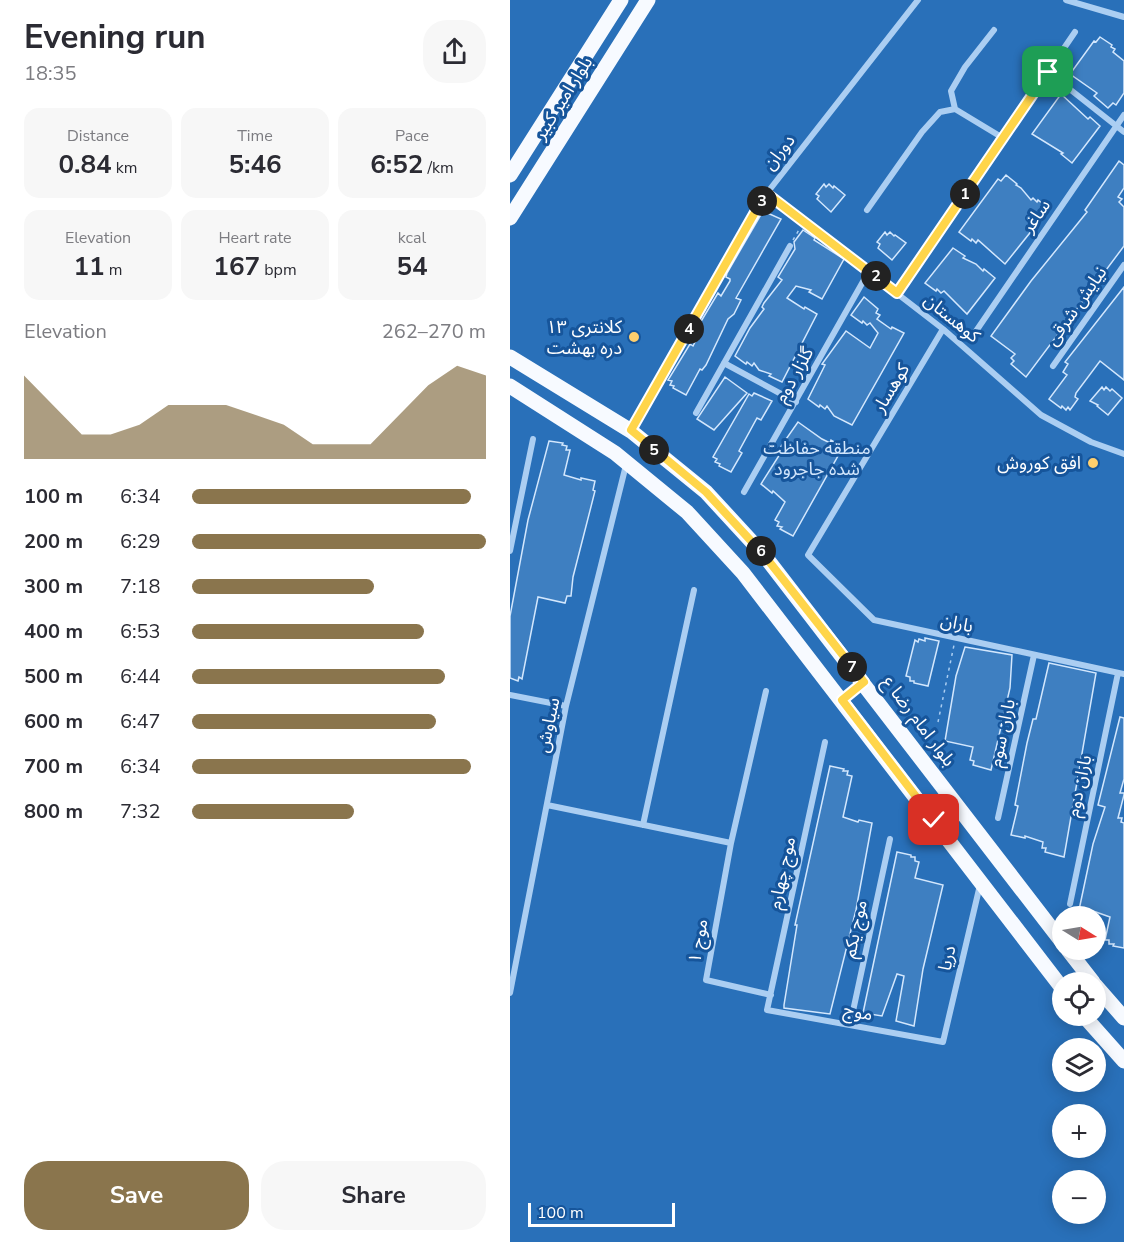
<!DOCTYPE html>
<meta charset="utf-8">
<style>
:root{--surface:#fff;--page:#f7f7f7;--text:#2b2b33;--muted:#7c7c81;--accent:#8a754d}
body{margin:0;font-family:"Nunito Sans","Noto Sans Arabic",sans-serif;background:var(--page);color:var(--text);height:100vh;display:flex;flex-direction:column;font-size:22px;white-space:nowrap}
*{box-sizing:border-box;margin:0}
p{font-size:20px;color:var(--muted)}
.icon{flex:none;width:33px;height:33px;fill:none;stroke:currentColor;stroke-width:2;stroke-linecap:round;stroke-linejoin:round}
.map{position:relative;flex:1;overflow:hidden}
.side{display:flex;flex-direction:column;background:var(--surface);width:510px}
.side>*{flex:none}
.needle{width:39px;rotate:101deg}
.fabs{position:absolute;left:542px;top:906px;display:grid;gap:12px}
.fabs a{display:grid;place-items:center;width:54px;height:54px;border-radius:50%;background:var(--surface);box-shadow:0 3px 15px #0003;font-size:30px}
.scale{position:absolute;left:18px;bottom:15px;width:147px;box-sizing:border-box;padding-left:6px;border:3px solid #fff;border-top:0;font-size:16px;line-height:21px;white-space:nowrap;color:#fff;-webkit-text-stroke:4px #16559b;paint-order:stroke}
.pin{position:absolute;display:grid;place-items:center;width:51px;height:51px;color:#fff;margin:-26px;border-radius:12px;box-shadow:0 3px 9px #0006}
.km{position:absolute;width:30px;height:30px;margin:-15px;border-radius:50%;background:#222;color:#fff;font-size:16px;line-height:30px;text-align:center}
.round{display:grid;place-items:center;flex:none;width:63px;height:63px;border-radius:24px;background:var(--page)}
.head{display:flex;align-items:center;justify-content:space-between;height:102px;padding:0 24px}
h1{font-size:33px;font-weight:700;line-height:45px}
.figures{display:grid;grid-template-columns:repeat(3,1fr);gap:9px;height:102px;padding:6px 24px}
.figures div{display:grid;align-content:center;border-radius:15px;background:var(--page);text-align:center}
.figures b{font-size:26px;font-weight:700}
.figures small{font-size:16px;font-weight:400}
.figures p{font-size:16px}
.chart{height:168px;padding:12px 24px}
.chart p{display:flex;justify-content:space-between}
.chart svg{width:100%;height:108px;margin-top:6px;fill:var(--accent);opacity:.7}
.button{display:flex;gap:12px;margin-top:auto;padding:12px 24px}
.button a{flex:1;height:69px;border-radius:24px;background:var(--accent);color:#fff;font-size:24px;font-weight:700;line-height:69px;text-align:center}
.button a+a{background:var(--page);color:var(--text)}
ul{padding:0 24px;list-style:none;font-size:20px}
li{display:grid;grid-template-columns:96px 72px 1fr;align-items:center;height:45px}
li i{height:15px;border-radius:8px;background:var(--accent)}
main{display:flex;flex:1;min-height:0}
.map>svg:first-child{display:block}
.green{fill:#2970b9;fill-rule:evenodd}
.building{fill:#3e7fc1;stroke:#d3e7fd;stroke-width:1.5}
.lines{fill:none;stroke-linecap:round;stroke-linejoin:round}
.path{stroke:#abcef2;stroke-width:1.5;stroke-dasharray:3 4.5;stroke-linecap:butt}
.street{stroke:#abcef2;stroke-width:6}
.primary{stroke:#f7faff;stroke-width:15}
.route-casing{stroke:#fff;stroke-width:12}
.route{stroke:#ffd54a;stroke-width:8}
.poi-dot{fill:#ffcf6d;stroke:#16559b;stroke-width:2}
.labels{text-anchor:middle;dominant-baseline:central;stroke-width:6;stroke-linejoin:round;paint-order:stroke}
.street-label{font-size:18px;fill:#fff;stroke:#16559b}
.poi-label{font-size:18px;fill:#fff;stroke:#16559b;text-anchor:end}
.park-label{font-size:18px;fill:#d3e7fd;stroke:#16559b}
</style>
<main>
<section class="side">
<div class="head"><div><h1>Evening run</h1><p>18:35</p></div><a class="round"><svg class="icon" aria-label="share" viewBox="0 0 24 24"><path d="M12 15V3M7 8l5-5 5 5M5 13v7h14v-7"/></svg></a></div>
<div class="figures">
<div><p>Distance</p><b>0.84<small> km</small></b></div>
<div><p>Time</p><b>5:46</b></div>
<div><p>Pace</p><b>6:52<small> /km</small></b></div>
</div>
<div class="figures">
<div><p>Elevation</p><b>11<small> m</small></b></div>
<div><p>Heart rate</p><b>167<small> bpm</small></b></div>
<div><p>kcal</p><b>54</b></div>
</div>
<div class="chart"><p><span>Elevation</span>262–270 m</p>
<svg viewBox="0 0 160 44" preserveAspectRatio="none"><path d="M0 44V10L10 22L20 34L30 34L40 30L50 22L60 22L70 22L80 26L90 30L100 38L110 38L120 38L130 26L140 14L150 6L160 10V44z"/></svg>
</div>
<ul>
<li><b>100 m</b>6:34<i style="width:95%"></i></li>
<li><b>200 m</b>6:29<i style="width:100%"></i></li>
<li><b>300 m</b>7:18<i style="width:62%"></i></li>
<li><b>400 m</b>6:53<i style="width:79%"></i></li>
<li><b>500 m</b>6:44<i style="width:86%"></i></li>
<li><b>600 m</b>6:47<i style="width:83%"></i></li>
<li><b>700 m</b>6:34<i style="width:95%"></i></li>
<li><b>800 m</b>7:32<i style="width:55%"></i></li>
</ul>
<div class="button"><a>Save</a><a>Share</a></div>
</section>
<div class="map">
<svg width="614" height="1242" viewBox="0 0 614 1242">
<rect width="100%" height="100%" fill="#16559b"/>
<path class="green" d="M0,0H614V1242H0ZM552,916H585V950H552ZM552,982H585V1016H552ZM552,1048H585V1082H552ZM552,1114H585V1148H552ZM552,1180H585V1214H552Z"/>
<path class="building" d="M590,37L602,45L601,47L605,49L603,52L614,61V93L606,105L603,103L598,108L584,96L587,93L560,74L584,41L586,42Z
M551,94L578,119L580,117L590,126L562,163L551,154L553,153L522,134Z
M609,161L614,165V188L608,197L612,199L609,202L614,207V246L516,377L501,364L504,361L501,358L505,354L481,336L521,281L577,212L575,210Z
M496,175L507,184L506,185L511,188L521,200L523,198L527,202L528,200L539,209L495,264L468,240L466,243L462,239L461,241L449,232L488,179L491,181Z
M314,184L316,187L319,184L323,188L324,186L335,195L321,212L307,199L309,196L306,194Z
M253,211L271,219L226,298L231,300L224,314L218,319L196,365L192,370L190,369L176,395L163,388L164,386L160,385L162,381L158,380L180,344L183,346L191,330L187,328L208,293L211,296L220,281V279L216,277L217,273Z
M293,230L305,238L304,240L334,259L312,299L299,292L301,290L286,286L277,298L294,309L295,307L307,314L272,382L259,376L261,374L249,370L244,363L242,366L237,362L236,364L225,356L240,328L254,309L252,307L254,303L272,280L268,277L285,249L284,242Z
M375,232L377,235L380,232L384,236L385,235L396,243L382,260L368,248L370,244L367,242Z
M443,248L455,256L453,258L466,264L473,271L474,269L485,278L457,314L434,291L431,293L427,289L426,291L415,283Z
M614,287V380L590,361L566,393L565,397L568,399L560,410L558,407L556,410L552,406L551,408L539,399L557,375L553,372L558,364L555,362Z
M354,297L368,309L366,313L370,315L367,319L381,329L382,327L394,333L342,425L324,416L317,406L315,409L310,405L309,407L298,399L315,365L312,364L336,331L360,348L368,333L360,323L357,325L353,321L352,323L341,315Z
M215,377L237,393L204,430L187,419Z
M592,387L594,390L596,387L600,391L602,389L612,398L598,415L587,406L588,405L580,401Z
M244,393L262,401L251,420L247,418L229,451L232,453L221,472L209,466L210,464L205,462L207,459L203,457L239,394L242,396Z
M288,422L312,439L320,443L321,440L333,447L283,536L270,529L272,527L267,526L269,522L265,520L275,502L263,491L262,493L251,484L270,454L267,452Z
M39,441L53,443L52,445L57,446L56,450H60L54,475L71,480V478L85,481L83,490L85,491L63,577L61,596H57L55,603L28,597L12,679L9,677L8,681L0,678V616L18,520Z
M415,638L429,641L418,686L404,683V681H400V677L396,676L405,640L408,642L409,639L415,641Z
M455,647L502,655L500,688L481,770L463,765L464,761L460,760L463,747L435,741L446,676Z
M539,663L586,673L554,857L535,852L536,848H532L533,842L515,836V838L501,835L508,806L505,805L517,743L523,719H526Z
M610,717L614,718V779L610,793H614V795L608,818H612L611,822L614,823V948L603,946L604,944H599V940H595L600,917L583,911L582,913L569,910L583,844L595,807L588,805Z
M320,766L334,769L333,771H338L337,775L342,776L333,817L348,822L349,820L362,823L346,910L320,1014L274,1008V1005L287,925H285Z
M387,852L401,855V857H405V861L409,862L405,878L433,885L413,969L404,1026L386,1021L394,976L387,974L372,1016L353,1013Z"/>
<g class="lines">
<path class="path" d="M283,240L290,228
M428,722L444,645"/>
<path class="street" d="M556,0L614,17
M538,72L614,132
M445,109L441,91L455,67L484,30
M257,193L433,329L531,415L581,442L614,454
M357,210L412,132L430,112L445,109L493,138
M387,293L565,32
M433,329L298,555L364,620L614,674
M464,334L614,115
M214,363L286,402
M543,366L614,265
M186,413L280,246
M121,430L257,193L408,0
M234,492L359,271
M0,551L23,439
M256,691L221,843L196,980L261,995
M0,695L56,706
M315,742L257,1010L433,1042L470,885
M37,805L221,843
M488,818L524,655
M133,825L184,590
M560,904L608,673
M0,993L56,706L116,465
M340,1025L380,839"/>
<path class="primary" d="M0,175L111,0
M0,218L138,0
M0,357L121,431L196,492L254,555L552,942
M0,386L105,453L177,512L233,573L552,988
M558,950L583,982
M585,985L614,1018
M574,1016L614,1061"/>
</g>
<g class="lines">
<defs>
<path id="route" d="M424,820L332,700L354,682L254,555L196,492L121,430L256,193L387,293L538,72"/>
</defs>
<use href="#route" class="route-casing"/>
<use href="#route" class="route"/>
</g>
<g class="poi-dot">
<circle cx="124" cy="337" r="6"/>
<circle cx="583" cy="463" r="6"/>
</g>
<g class="labels">
<g class="street-label">
<text transform="translate(53 98) rotate(-58)">بلوار امیر کبیر</text>
<text transform="translate(269 152) rotate(-52)">دوران</text>
<text transform="translate(526 216) rotate(-56)">ساغر</text>
<text transform="translate(566 306) rotate(-55)">نیایش شرقی</text>
<text transform="translate(442 318) rotate(39)">کوهستان</text>
<text transform="translate(284 375) rotate(-61)">گلزار دوم</text>
<text transform="translate(381 388) rotate(-59)">کوهسار</text>
<text transform="translate(447 623) rotate(12)">باران</text>
<text transform="translate(409 721) rotate(53)">بلوار امام رضا ع</text>
<text transform="translate(38 725) rotate(-78)">سیاوش</text>
<text transform="translate(492 733) rotate(-78)">باران سوم</text>
<text transform="translate(569 786) rotate(-78)">باران دوم</text>
<text transform="translate(272 873) rotate(-78)">موج چهارم</text>
<text transform="translate(345 929) rotate(-78)">موج یکم</text>
<text transform="translate(188 941) rotate(-80)">موج ۱</text>
<text transform="translate(437 958) rotate(-77)">دریا</text>
<text transform="translate(348 1012) rotate(10)">موج</text>
</g>
<g class="poi-label">
<text x="112" y="327">کلانتری ۱۳<tspan x="112" dy="21">دره بهشت</tspan></text>
<text x="571" y="463">افق کوروش</text>
</g>
<g class="park-label">
<text x="307" y="448">منطقه حفاظت<tspan x="307" dy="21">شده جاجرود</tspan></text>
</g>
</g>
</svg>
<div class="fabs">
<a><svg class="needle" viewBox="-14 -14 28 28"><path d="M0-13l5 13h-10z" fill="#e53935"/><path d="M0 13l5-13h-10z" fill="#7c7c81"/></svg></a>
<a><svg class="icon" aria-label="locate" viewBox="0 0 24 24"><circle cx="12" cy="12" r="6"/><path d="M12 2v4M12 18v4M2 12h4M18 12h4"/></svg></a>
<a><svg class="icon" aria-label="layers" viewBox="0 0 24 24"><path d="M12 4l9 5-9 5-9-5zM3 14l9 5 9-5"/></svg></a>
<a>+</a>
<a>−</a>
</div>
<div class="scale">100 m</div>
<div class="pin" style="left:538px;top:72px;background:#1e9e55"><svg class="icon" aria-label="arrive" viewBox="0 0 24 24"><path d="M6 21V4h12l-3 4 3 4H6"/></svg></div>
<div class="pin" style="left:424px;top:820px;background:#d93025"><svg class="icon" aria-label="check" viewBox="0 0 24 24"><path d="M5 12l5 5 9-10"/></svg></div>
<b class="km" style="left:455px;top:194px">1</b>
<b class="km" style="left:366px;top:276px">2</b>
<b class="km" style="left:252px;top:201px">3</b>
<b class="km" style="left:179px;top:329px">4</b>
<b class="km" style="left:144px;top:450px">5</b>
<b class="km" style="left:251px;top:551px">6</b>
<b class="km" style="left:342px;top:667px">7</b>
</div>
</main>
